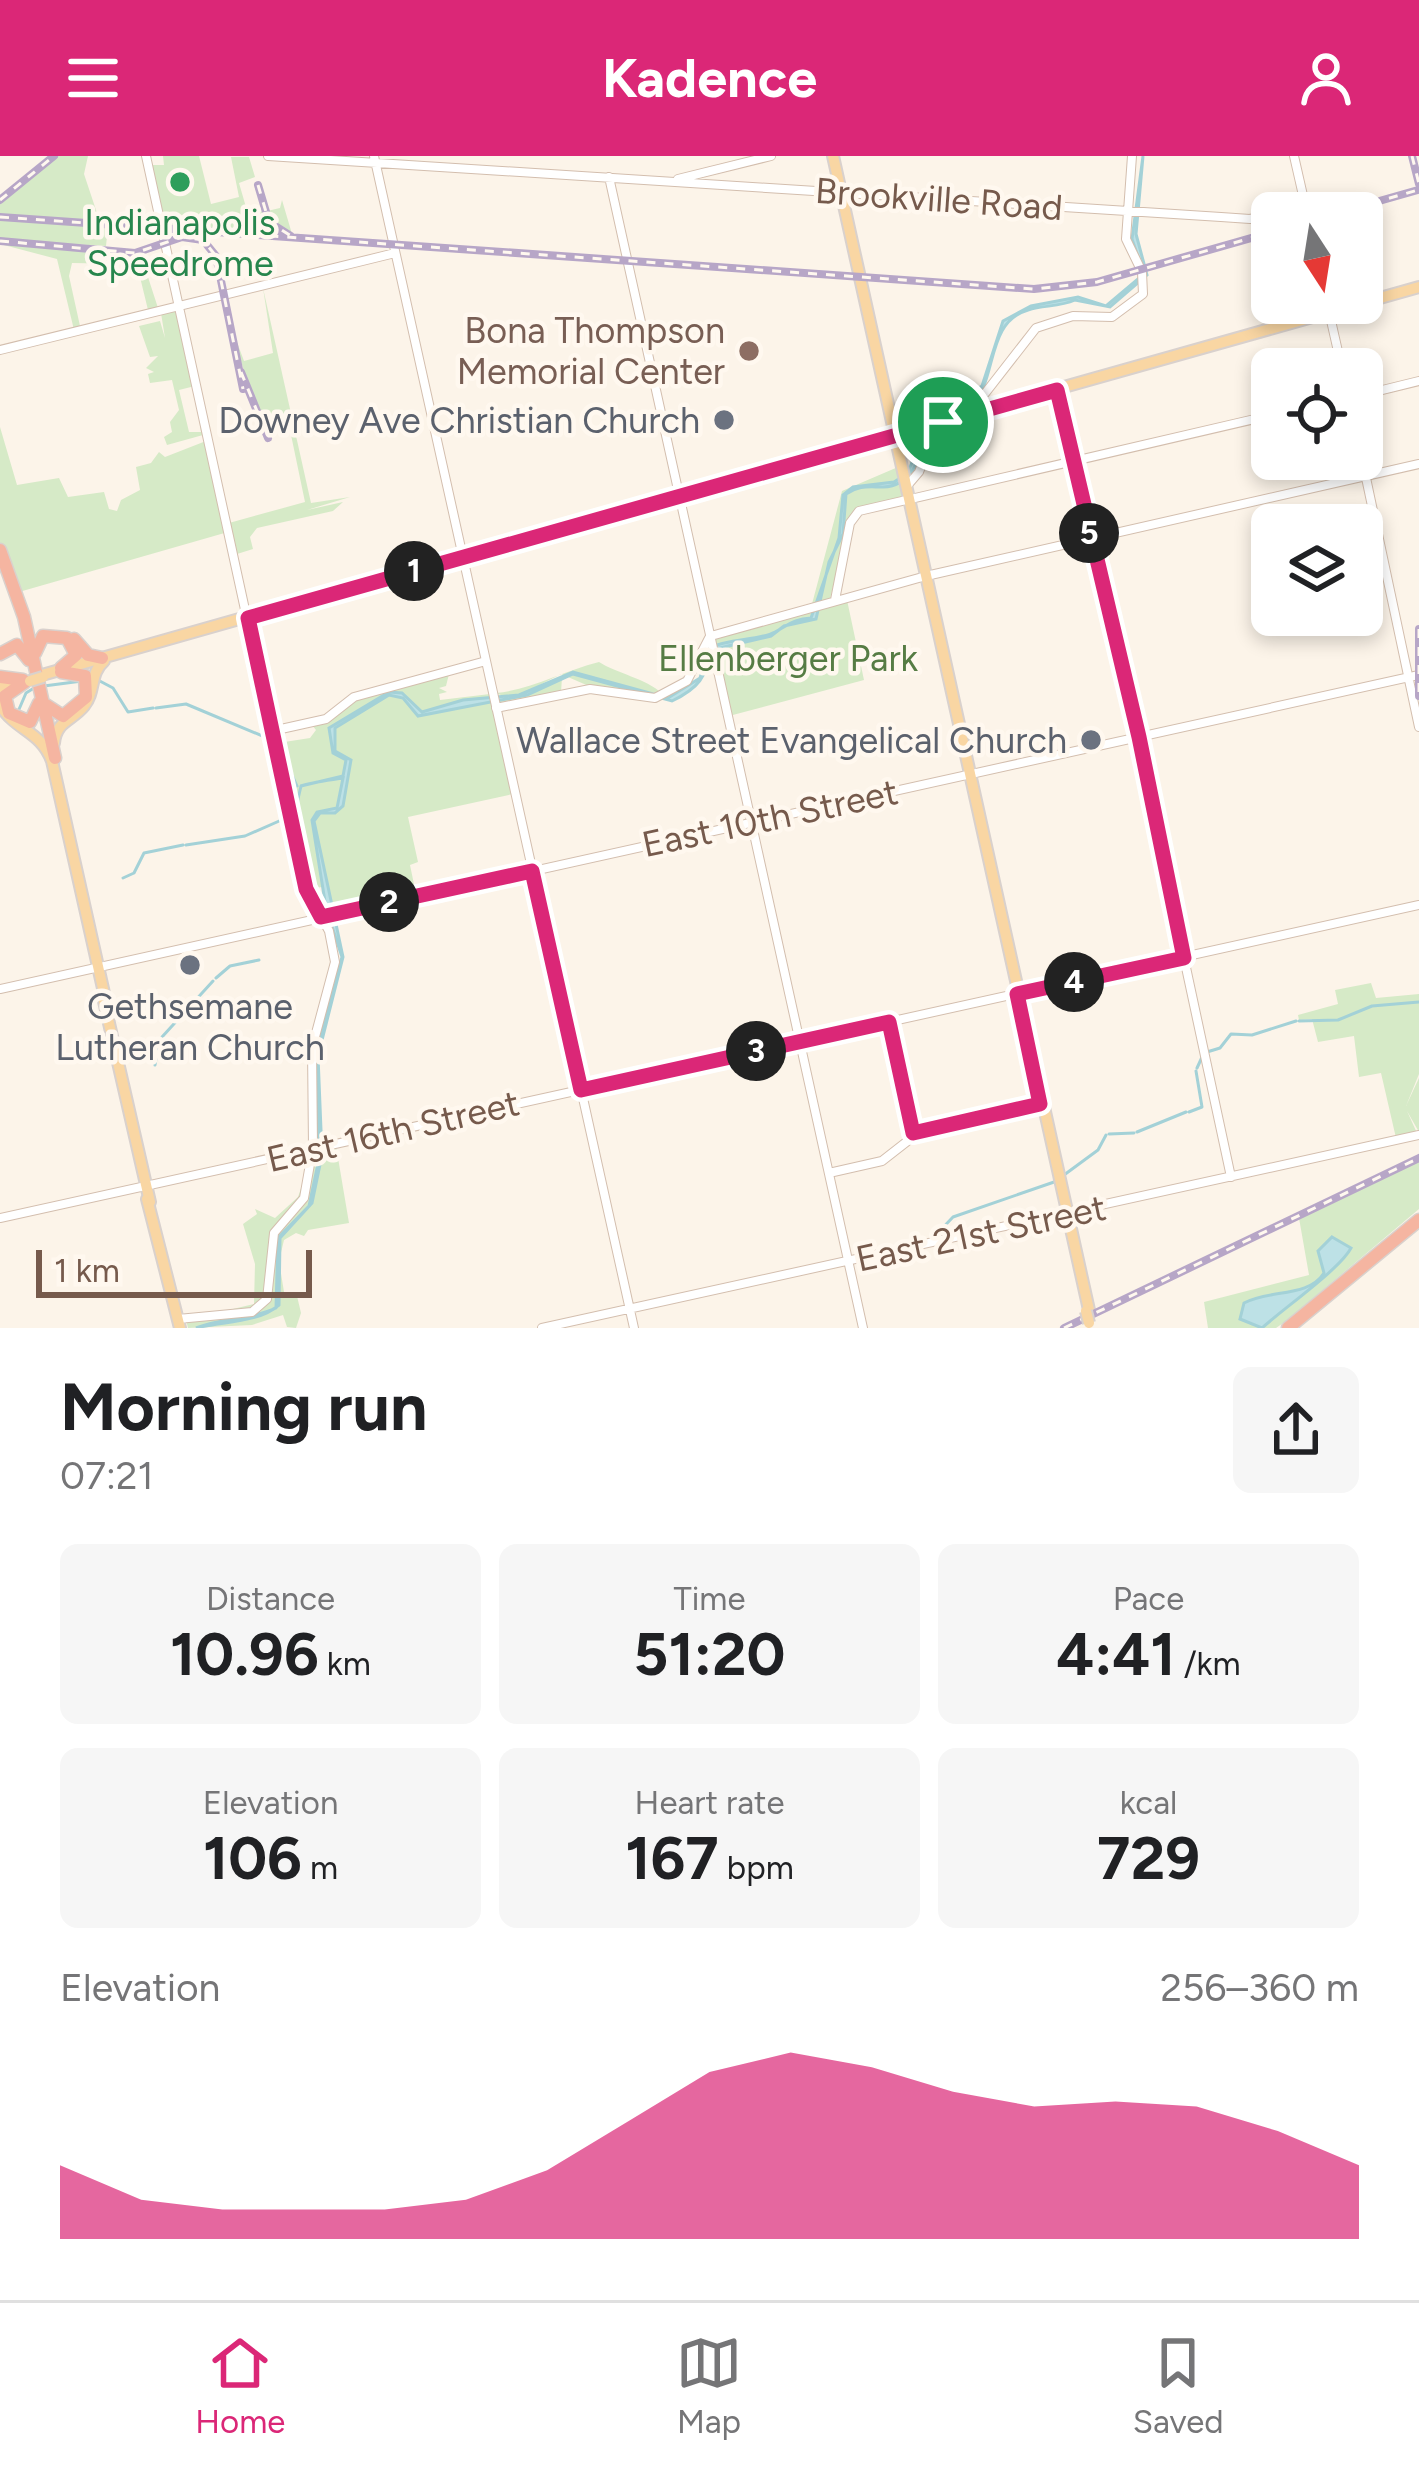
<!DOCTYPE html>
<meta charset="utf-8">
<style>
:root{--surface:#fff;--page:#f6f6f6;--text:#202124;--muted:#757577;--line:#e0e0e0;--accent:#db2777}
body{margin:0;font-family:Figtree,sans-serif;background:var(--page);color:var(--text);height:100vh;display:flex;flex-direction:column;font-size:45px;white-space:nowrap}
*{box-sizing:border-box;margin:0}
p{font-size:39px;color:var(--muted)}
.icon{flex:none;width:66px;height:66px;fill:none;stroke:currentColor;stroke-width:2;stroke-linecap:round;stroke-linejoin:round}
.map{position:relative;height:1172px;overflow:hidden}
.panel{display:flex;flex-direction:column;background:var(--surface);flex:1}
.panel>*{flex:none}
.needle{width:78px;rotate:168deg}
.fabs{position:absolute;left:1251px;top:36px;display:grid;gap:24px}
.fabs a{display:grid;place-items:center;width:132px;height:132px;border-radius:18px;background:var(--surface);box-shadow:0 6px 18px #0003;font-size:60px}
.scale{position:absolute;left:36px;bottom:30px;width:276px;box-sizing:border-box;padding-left:12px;border:6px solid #765a4c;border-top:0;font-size:33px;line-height:42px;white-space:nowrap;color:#765a4c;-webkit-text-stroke:9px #fff8ef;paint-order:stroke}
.pin{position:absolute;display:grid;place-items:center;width:102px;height:102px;color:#fff;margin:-51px;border:6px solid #fff;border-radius:50%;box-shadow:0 3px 12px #0007}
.km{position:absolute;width:60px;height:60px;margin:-30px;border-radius:50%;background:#222;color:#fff;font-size:33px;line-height:60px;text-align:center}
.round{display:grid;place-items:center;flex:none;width:126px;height:126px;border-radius:18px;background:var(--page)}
.head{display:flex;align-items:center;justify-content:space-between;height:204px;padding:0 60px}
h1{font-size:66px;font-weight:700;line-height:90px}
.figures{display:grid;grid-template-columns:repeat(3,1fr);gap:18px;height:204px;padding:12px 60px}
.figures div{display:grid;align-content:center;border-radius:18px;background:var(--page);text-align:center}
.figures b{font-size:60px;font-weight:700}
.figures small{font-size:33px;font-weight:400}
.figures p{font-size:33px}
.chart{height:336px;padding:24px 60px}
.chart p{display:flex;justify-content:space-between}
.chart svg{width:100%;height:216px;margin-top:12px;fill:var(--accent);opacity:.7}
header{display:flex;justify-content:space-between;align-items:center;height:156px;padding:0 60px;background:var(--accent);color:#fff;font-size:54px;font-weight:700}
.tabs{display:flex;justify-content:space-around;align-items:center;height:168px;border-top:3px solid var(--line);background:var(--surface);font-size:33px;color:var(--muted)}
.tabs a{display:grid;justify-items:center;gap:6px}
.tabs .selected{color:var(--accent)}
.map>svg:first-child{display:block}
.green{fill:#d6eac7}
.water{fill:#bde1e6;stroke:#a3d1d7;stroke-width:3}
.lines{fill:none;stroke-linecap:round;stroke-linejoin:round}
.stream{stroke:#a3d1d7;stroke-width:3}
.secondary-casing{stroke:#d3beae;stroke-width:10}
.primary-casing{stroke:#d9d1cd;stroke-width:14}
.highway-casing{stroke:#d9d1cd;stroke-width:15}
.secondary{stroke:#fff;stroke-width:8}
.primary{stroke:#f9d6a3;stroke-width:10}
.highway{stroke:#f5b5a1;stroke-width:12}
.rail-casing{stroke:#b7a6c7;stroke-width:8}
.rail{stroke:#fff8ef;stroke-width:3;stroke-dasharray:9;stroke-linecap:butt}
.primary-bridge-casing{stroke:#d9d1cd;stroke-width:14;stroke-linecap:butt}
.primary-bridge{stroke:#f9d6a3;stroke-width:10}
.route-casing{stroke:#fff;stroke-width:24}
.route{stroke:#db2777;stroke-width:15}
.leisure-dot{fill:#2e9e5b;stroke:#fff8ef;stroke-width:4.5}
.education-dot{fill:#8d6e63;stroke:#fff8ef;stroke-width:4.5}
.worship-dot{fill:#6b7280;stroke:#fff8ef;stroke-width:4.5}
.labels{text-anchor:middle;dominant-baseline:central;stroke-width:9;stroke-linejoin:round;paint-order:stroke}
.street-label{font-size:36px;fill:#765a4c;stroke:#fff8ef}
.leisure-label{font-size:36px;fill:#27864d;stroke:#fff8ef}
.education-label{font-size:36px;fill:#785e54;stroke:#fff8ef;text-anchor:end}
.worship-label{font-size:36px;fill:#5b616d;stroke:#fff8ef;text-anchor:end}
.park-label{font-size:36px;fill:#567c44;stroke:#fff8ef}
</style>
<header><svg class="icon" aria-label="menu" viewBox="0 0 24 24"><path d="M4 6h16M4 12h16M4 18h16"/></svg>Kadence<svg class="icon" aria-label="person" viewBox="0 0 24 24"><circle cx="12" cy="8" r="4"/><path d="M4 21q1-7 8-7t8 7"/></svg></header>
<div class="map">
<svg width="1419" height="1172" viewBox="0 0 1419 1172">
<rect width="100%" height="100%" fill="#fcf4e9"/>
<path class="green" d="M56,0H88L84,18L100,66L0,59V45Z
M163,0H199L211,48L239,41L231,1H249L255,21L239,27L248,58L264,55L265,48L267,55L280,52L282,44L292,78L346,82L164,70L151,9H164Z
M0,63L108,70L106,90L0,84Z
M0,88L118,95L147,118L158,152L148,154L140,121L128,108L72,107L69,120L80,170L74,174L57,103Z
M263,132L311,347L350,341L307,354L343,346L333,355L257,372L250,381L253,393L237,398L229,367L305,346L290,274L268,276C255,243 242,216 235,181L244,205L273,197Z
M176,153L195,230L179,234L189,276H201L198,252L203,279L167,289L164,281L172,276L170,266L179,254L172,224L150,227L148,218L154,216L146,212L158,200L150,201L139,170L160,165L165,182L161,157Z
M0,271L17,329L59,322L68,341L104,336L109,353L117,355L121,344L140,334L136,311L151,307L159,296L165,301L206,285L228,376L19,436L0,389Z
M898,311L906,342L849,364L830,443L812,448L842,335Z
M847,444L864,524L729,560L711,483Z
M599,506C614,516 649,524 661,537L591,531L561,518L520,539L562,522L561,536L499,549L497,543L508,542L496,537C530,534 563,515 599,506Z
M449,518L446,530L439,532L447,536L439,538L440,544L490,538L513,638L408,661L418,706L410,709L416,738L331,757L325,752L322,731L308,733L278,587L310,582L316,574L311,568L371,537Z
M1371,827L1376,842L1419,838V918L1406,950L1419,922V976L1407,955L1417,977L1396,982L1381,917L1359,921L1354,880L1318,886L1312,863L1299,864L1298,859L1338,848L1335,834Z
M336,990L349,1067L308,1074L304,1080L296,1077L284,1084L279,1105L284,1136L297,1140L301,1157L296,1172L287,1171L283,1159L252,1169L188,1172L186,1164L254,1148L255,1108L243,1068L257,1058L255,1053L275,1062L298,1041L314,995Z
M1419,1005V1053L1286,1165L1276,1172H1208L1204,1146L1309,1119L1299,1062Z"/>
<path class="water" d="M1143,0L1136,78L1147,119L1110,151L1075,144C1059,151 1044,149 1028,154C993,164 995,204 983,232L930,264C922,290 918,330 883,331C868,331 859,329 846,338L843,378L829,406L816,463L784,470L771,480L711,494C706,521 699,532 672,545L573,518L527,539L418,560L403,542L389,539L335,572V595L351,604L343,650L335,657H320L314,665L343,801L318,900L322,999L312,1047L280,1082L279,1149C258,1167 224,1165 196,1172C223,1161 250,1164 276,1152L278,1082L309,1050L319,1003L316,899L342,801L326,752L312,664L317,656L337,652L343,622C331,624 312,626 301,630L343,620L346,604L333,597L329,572L389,536L402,537L422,556L463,544L519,539L573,516L668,542L700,522L709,492C730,482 758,485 775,476C790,468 794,463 811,462L839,382L843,339L853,331L894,326L908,317L929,260L982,230L1003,165L1031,150L1078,141L1106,150L1144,118L1132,83Z
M1332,1081L1351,1092C1340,1113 1284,1152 1262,1172L1240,1163L1244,1147C1270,1133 1308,1142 1324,1117L1318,1095Z"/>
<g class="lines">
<path class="stream" d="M96,523L113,532L128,556L153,552
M44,530L82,525
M156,552L186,548L272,584
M17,558L26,537L34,532
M277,586L297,630
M294,660L301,630
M186,689L245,680L286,662
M123,722L134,717L144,697L183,689
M216,822L230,810L259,804
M1299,865L1338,864L1372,850L1419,846
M162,881L213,825
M1207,896L1220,892L1231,878L1252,879L1296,865
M155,909L159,884
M1197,912L1203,899
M1189,956L1202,951L1196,915
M1137,976L1186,956
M1109,978L1134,977
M1064,1019L1098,994L1106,979
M933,1082L953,1061L1057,1025"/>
<defs>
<path id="secondary" d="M146,0L306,733L329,775L335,806L312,892L313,991L304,1042L274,1077L267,1143L252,1156L178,1163
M268,0L1221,61L1250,63L1305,51
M374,0L634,1172
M1294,0L1307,57
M609,21L863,1172
M678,23L771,0
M1327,147L1342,213
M0,194L395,97
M1057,234L1091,383
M1362,239L1419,225
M943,264L983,240L1036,172L1073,160L1112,161L1143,138L1142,116L1126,83L1132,0
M1362,303L1419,571
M907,330L919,316L937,268
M1094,383L1231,1021
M835,444L850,367L859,355L1272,259
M711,480L926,420L1419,308
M496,552L590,533L655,542L687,525L709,482
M272,575L326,563L354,541L486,505
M0,833L1419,519
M889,866L913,977
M829,1017L882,1005L923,973L1044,947
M0,1062L1419,749
M542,1172L1419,979"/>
<path id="primary" d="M833,0L1089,1154
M531,381L1419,131
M42,519L535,379
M0,531L20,525
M0,549C16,575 41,575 52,605L106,846
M54,587C56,565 72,565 84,550C96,535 89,518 104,505
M103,841L150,1046
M147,1043L180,1172"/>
<path id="highway" d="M0,394L24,461L55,602
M74,483L88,499L102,502
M35,497L43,480L67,482L76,499L61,512
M0,498L17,489L29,504
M0,521L23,524
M25,526L5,540L9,557L30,566L39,547
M46,549L63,560L86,541L85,520L61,516
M1288,1172L1419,1064"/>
</defs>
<use href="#secondary" class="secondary-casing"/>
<use href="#primary" class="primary-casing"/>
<use href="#highway" class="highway-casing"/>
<use href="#secondary" class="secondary"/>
<use href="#primary" class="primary"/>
<use href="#highway" class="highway"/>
<defs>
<path id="rail" d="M1412,0L1419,28
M258,29L269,66L291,80
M0,44L54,0
M1337,57L1418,34
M0,61L1034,133L1097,126L1272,76
M0,85L135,97L182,81L203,84L216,100L243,233
M241,216L268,282
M1419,473V540
M1064,1172L1419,1002"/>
</defs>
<use href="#rail" class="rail-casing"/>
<use href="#rail" class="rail"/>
<defs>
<path id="primary-bridge" d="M30,525L43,521
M1086,1155L1089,1167"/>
</defs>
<use href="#primary-bridge" class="primary-bridge-casing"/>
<use href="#primary-bridge" class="primary-bridge"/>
</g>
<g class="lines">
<defs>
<path id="route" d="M1057,234L1139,581L1184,802L1017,838L1040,948L913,977L889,866L581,934L532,715L321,761L306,733L248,462Z"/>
</defs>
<use href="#route" class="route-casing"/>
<use href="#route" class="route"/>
</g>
<circle class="leisure-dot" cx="180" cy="26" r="12"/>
<circle class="education-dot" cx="749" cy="195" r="12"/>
<g class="worship-dot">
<circle cx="724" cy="264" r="12"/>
<circle cx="1091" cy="584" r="12"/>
<circle cx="190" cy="809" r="12"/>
</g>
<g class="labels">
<g class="street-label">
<text transform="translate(939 43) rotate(4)">Brookville Road</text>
<text transform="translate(770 662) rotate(-12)">East 10th Street</text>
<text transform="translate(393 975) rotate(-13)">East 16th Street</text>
<text transform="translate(981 1077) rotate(-12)">East 21st Street</text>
</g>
<g class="leisure-label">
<text x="180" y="66">Indianapolis<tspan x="180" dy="41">Speedrome</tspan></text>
</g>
<g class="education-label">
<text x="725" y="174">Bona Thompson<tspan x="725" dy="41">Memorial Center</tspan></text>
</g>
<g class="worship-label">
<text x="700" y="264">Downey Ave Christian Church</text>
<text x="1067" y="584">Wallace Street Evangelical Church</text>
<text x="190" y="850" text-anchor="middle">Gethsemane<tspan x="190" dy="41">Lutheran Church</tspan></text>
</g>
<g class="park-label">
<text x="788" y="502">Ellenberger Park</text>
</g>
</g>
</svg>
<div class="fabs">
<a><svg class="needle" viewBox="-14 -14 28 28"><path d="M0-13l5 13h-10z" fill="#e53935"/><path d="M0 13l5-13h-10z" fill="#757577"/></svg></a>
<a><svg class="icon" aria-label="locate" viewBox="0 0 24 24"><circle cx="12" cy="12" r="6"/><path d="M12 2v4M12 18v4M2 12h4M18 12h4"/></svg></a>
<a><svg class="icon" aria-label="layers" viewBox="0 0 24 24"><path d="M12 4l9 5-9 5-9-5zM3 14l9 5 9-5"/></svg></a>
</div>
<div class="scale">1 km</div>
<div class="pin" style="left:943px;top:266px;background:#1e9e55"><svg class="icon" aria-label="arrive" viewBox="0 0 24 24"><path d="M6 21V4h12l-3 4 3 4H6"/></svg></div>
<b class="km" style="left:414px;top:415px">1</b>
<b class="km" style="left:389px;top:746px">2</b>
<b class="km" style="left:756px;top:895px">3</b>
<b class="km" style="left:1074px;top:826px">4</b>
<b class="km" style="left:1089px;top:377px">5</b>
</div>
<section class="panel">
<div class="head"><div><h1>Morning run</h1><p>07:21</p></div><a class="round"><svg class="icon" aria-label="share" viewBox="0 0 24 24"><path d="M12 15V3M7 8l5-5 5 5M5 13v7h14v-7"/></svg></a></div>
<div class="figures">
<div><p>Distance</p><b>10.96<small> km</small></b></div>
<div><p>Time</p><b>51:20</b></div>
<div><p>Pace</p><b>4:41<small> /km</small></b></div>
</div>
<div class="figures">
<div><p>Elevation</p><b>106<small> m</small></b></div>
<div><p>Heart rate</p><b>167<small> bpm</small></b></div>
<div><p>kcal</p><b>729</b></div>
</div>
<div class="chart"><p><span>Elevation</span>256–360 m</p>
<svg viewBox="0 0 160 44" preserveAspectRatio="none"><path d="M0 44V29L10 36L20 38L30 38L40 38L50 36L60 30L70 20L80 10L90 6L100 9L110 14L120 17L130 16L140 17L150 22L160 29V44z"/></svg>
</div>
</section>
<nav class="tabs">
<a class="selected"><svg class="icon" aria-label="home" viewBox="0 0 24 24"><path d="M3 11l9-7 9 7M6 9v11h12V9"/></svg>Home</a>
<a><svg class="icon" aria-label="map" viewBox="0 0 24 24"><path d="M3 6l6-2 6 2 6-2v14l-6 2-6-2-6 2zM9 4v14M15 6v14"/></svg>Map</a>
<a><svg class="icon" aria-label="saved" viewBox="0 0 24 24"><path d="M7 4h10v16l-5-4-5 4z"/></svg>Saved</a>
</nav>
